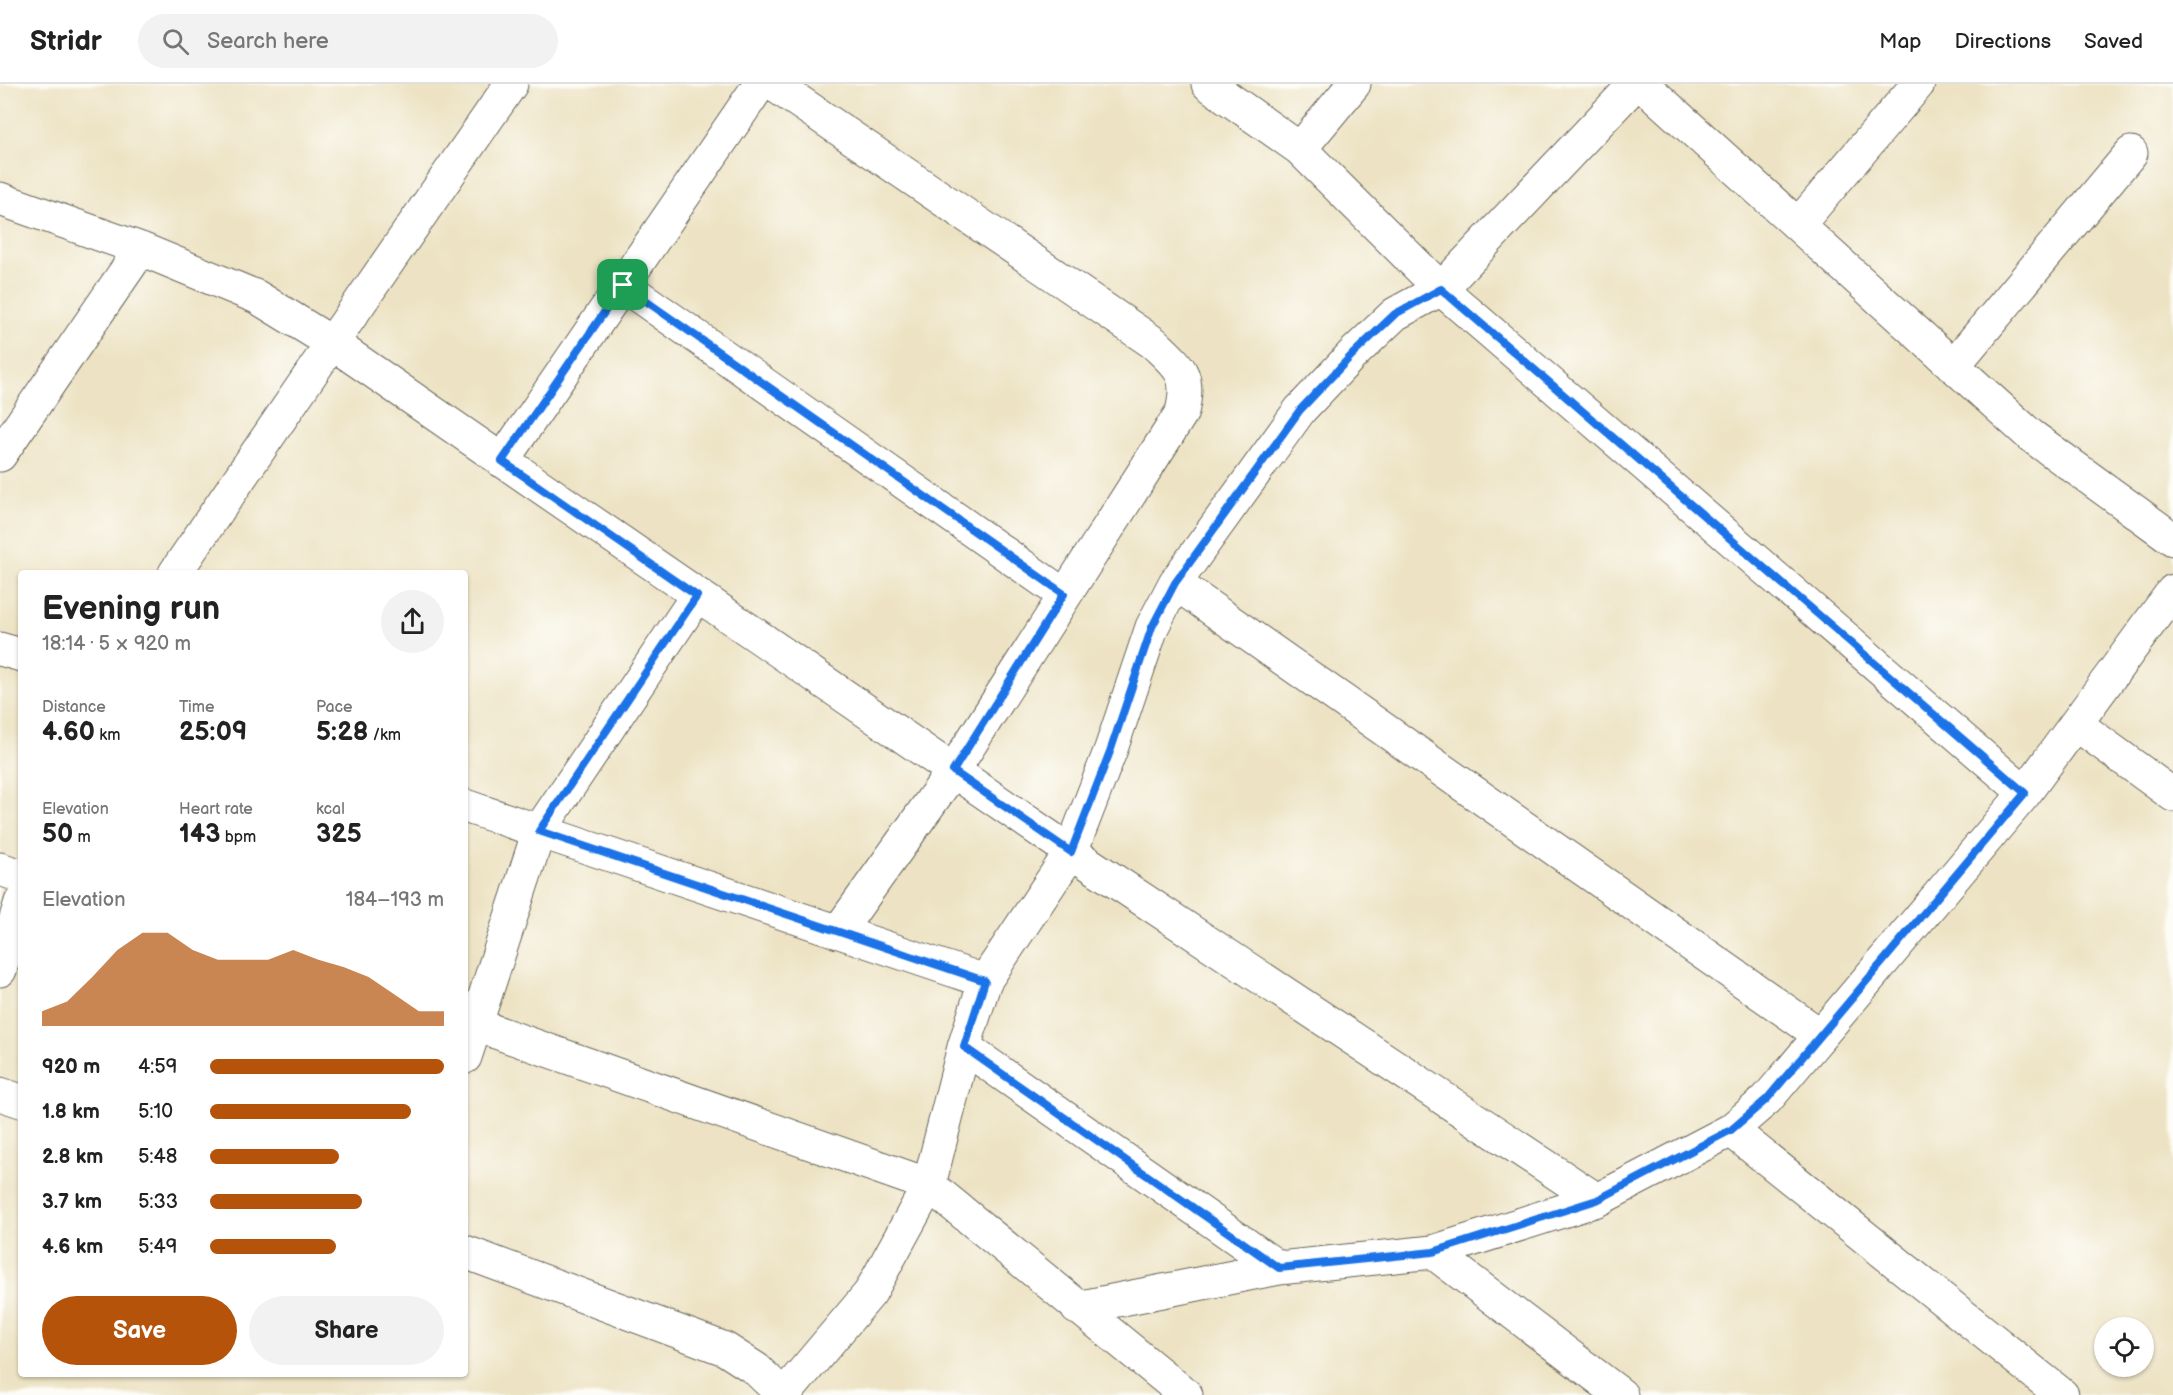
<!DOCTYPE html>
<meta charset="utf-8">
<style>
:root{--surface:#fff;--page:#f2f2f2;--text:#222;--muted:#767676;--line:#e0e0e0;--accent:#b45309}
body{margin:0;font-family:"Balsamiq Sans",sans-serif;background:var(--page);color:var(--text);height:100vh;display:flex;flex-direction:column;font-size:22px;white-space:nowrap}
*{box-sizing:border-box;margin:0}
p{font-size:20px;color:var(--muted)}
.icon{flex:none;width:33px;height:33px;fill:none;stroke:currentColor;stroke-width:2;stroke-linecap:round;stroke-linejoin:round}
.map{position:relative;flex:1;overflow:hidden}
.details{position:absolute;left:18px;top:486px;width:450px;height:807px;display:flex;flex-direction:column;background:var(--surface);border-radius:6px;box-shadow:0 2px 4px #0004}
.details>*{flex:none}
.fabs{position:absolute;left:2094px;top:1233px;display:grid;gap:12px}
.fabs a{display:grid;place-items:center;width:60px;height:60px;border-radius:50%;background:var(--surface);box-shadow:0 2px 4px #0004;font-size:30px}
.pin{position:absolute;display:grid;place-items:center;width:51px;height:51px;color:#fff;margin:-26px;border-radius:12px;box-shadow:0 3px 9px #0006}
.round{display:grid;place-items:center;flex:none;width:63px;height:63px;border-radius:32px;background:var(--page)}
.overview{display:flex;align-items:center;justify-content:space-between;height:102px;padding:0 24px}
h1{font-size:33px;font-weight:700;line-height:45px}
.metrics{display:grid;grid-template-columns:repeat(3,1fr);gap:9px;height:102px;padding:6px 24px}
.metrics div{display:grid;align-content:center}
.metrics b{font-size:26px;font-weight:700}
.metrics small{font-size:16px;font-weight:400}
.metrics p{font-size:16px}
.chart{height:168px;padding:12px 24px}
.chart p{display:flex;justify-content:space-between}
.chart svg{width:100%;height:108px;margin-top:6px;fill:var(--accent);opacity:.7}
.action{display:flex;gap:12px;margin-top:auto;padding:12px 24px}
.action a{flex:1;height:69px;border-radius:36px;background:var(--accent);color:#fff;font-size:24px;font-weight:700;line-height:69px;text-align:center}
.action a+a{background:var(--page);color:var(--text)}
ul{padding:0 24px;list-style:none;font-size:20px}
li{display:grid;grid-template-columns:96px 72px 1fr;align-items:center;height:45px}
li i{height:15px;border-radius:8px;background:var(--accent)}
header{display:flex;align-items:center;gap:36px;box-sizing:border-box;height:84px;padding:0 30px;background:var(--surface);border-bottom:2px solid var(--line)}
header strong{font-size:28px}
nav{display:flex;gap:33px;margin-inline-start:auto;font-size:21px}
.search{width:420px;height:54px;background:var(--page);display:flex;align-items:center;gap:15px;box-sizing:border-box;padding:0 21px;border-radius:33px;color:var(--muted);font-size:22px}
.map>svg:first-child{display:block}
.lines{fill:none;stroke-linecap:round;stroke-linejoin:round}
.minor-casing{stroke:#656257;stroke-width:35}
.minor{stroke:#fff;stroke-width:33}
.route-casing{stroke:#fff;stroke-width:12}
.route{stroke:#1a73e8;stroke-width:8}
</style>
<header>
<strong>Stridr</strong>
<div class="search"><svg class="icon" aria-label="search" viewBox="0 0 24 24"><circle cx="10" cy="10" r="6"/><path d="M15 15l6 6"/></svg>Search here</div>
<nav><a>Map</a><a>Directions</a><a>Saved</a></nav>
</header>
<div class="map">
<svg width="2173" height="1311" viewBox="0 0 2173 1311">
<rect width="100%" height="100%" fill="#fdfcf7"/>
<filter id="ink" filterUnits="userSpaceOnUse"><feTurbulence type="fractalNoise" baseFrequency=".0167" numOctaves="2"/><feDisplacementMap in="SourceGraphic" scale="12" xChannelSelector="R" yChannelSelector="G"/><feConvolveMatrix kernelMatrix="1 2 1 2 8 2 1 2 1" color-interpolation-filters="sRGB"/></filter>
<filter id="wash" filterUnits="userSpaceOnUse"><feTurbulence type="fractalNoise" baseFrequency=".008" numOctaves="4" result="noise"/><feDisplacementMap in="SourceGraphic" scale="24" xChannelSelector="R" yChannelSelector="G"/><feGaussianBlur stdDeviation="1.35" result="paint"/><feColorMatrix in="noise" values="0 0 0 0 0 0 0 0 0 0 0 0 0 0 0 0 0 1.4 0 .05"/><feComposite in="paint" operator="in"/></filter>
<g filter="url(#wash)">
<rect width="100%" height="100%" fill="#ede3c4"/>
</g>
<g filter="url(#ink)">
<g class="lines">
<defs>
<path id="minor" d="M773,0L1154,259C1180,284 1191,290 1182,328L953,687L838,848
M1208,0L1300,65L1441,205L2025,709
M1642,0L2030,351L2173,455
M1300,65L1354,0
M0,115L141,165L257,213L332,259L1071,768L1597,1116
M1798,141L1918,0
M623,201L1064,511
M1953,282L2131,69
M0,371L141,165
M502,377L760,0
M175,489L332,259L511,0
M1175,499L1820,951
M0,565L21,571
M2076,640L2173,711
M465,722L539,747L697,512
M0,785L21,792
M0,886L21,818
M465,937L929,1101L1186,1311
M964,963L1279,1184
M465,973L539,747L985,897
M0,1010L21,1017
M1731,1046L2062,1311
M465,1168L725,1265L756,1285L783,1311
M1433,1168L1621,1311
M1077,1224L1279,1184L1433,1168L1597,1116L1731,1046L1767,1015L2025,709L2173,507
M784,1311L870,1209L929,1101L964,963L985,897L1071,768L1111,665L1152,543L1175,499L1300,326L1352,271L1395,230L1441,205L1635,0"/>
</defs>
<use href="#minor" class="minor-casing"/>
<use href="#minor" class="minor"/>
</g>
</g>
<g class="lines" filter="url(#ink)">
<defs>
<path id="route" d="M623,201L1064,510L953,687L1071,768L1111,665L1152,543L1175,499L1300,326L1352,271L1395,230L1441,205L2025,709L1767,1015L1731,1046L1597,1116L1433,1168L1279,1184L964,963L985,897L539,747L697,512L502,377Z"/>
</defs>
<use href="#route" class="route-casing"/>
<use href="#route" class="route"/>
</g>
</svg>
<div class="fabs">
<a><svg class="icon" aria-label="locate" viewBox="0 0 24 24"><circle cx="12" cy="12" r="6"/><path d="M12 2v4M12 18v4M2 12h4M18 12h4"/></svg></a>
</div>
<div class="pin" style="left:623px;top:201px;background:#1e9e55"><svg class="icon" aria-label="arrive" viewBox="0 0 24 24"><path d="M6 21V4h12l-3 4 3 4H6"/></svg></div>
<section class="details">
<div class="overview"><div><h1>Evening run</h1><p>18:14 · 5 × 920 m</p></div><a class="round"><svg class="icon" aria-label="share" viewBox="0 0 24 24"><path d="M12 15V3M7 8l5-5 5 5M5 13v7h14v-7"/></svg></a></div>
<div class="metrics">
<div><p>Distance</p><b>4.60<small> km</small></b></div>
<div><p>Time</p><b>25:09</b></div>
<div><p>Pace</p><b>5:28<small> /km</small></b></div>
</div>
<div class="metrics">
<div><p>Elevation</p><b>50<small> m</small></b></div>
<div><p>Heart rate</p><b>143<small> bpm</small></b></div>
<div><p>kcal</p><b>325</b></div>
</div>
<div class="chart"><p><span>Elevation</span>184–193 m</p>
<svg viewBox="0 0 160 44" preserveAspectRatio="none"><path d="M0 44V38L10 34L20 24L30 13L40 6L50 6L60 13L70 17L80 17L90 17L100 13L110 17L120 20L130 24L140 31L150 38L160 38V44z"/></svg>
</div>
<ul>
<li><b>920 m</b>4:59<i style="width:100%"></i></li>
<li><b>1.8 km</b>5:10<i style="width:86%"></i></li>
<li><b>2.8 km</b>5:48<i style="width:55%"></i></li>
<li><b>3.7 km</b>5:33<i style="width:65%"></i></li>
<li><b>4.6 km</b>5:49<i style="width:54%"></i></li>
</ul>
<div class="action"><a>Save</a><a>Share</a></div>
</section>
</div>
